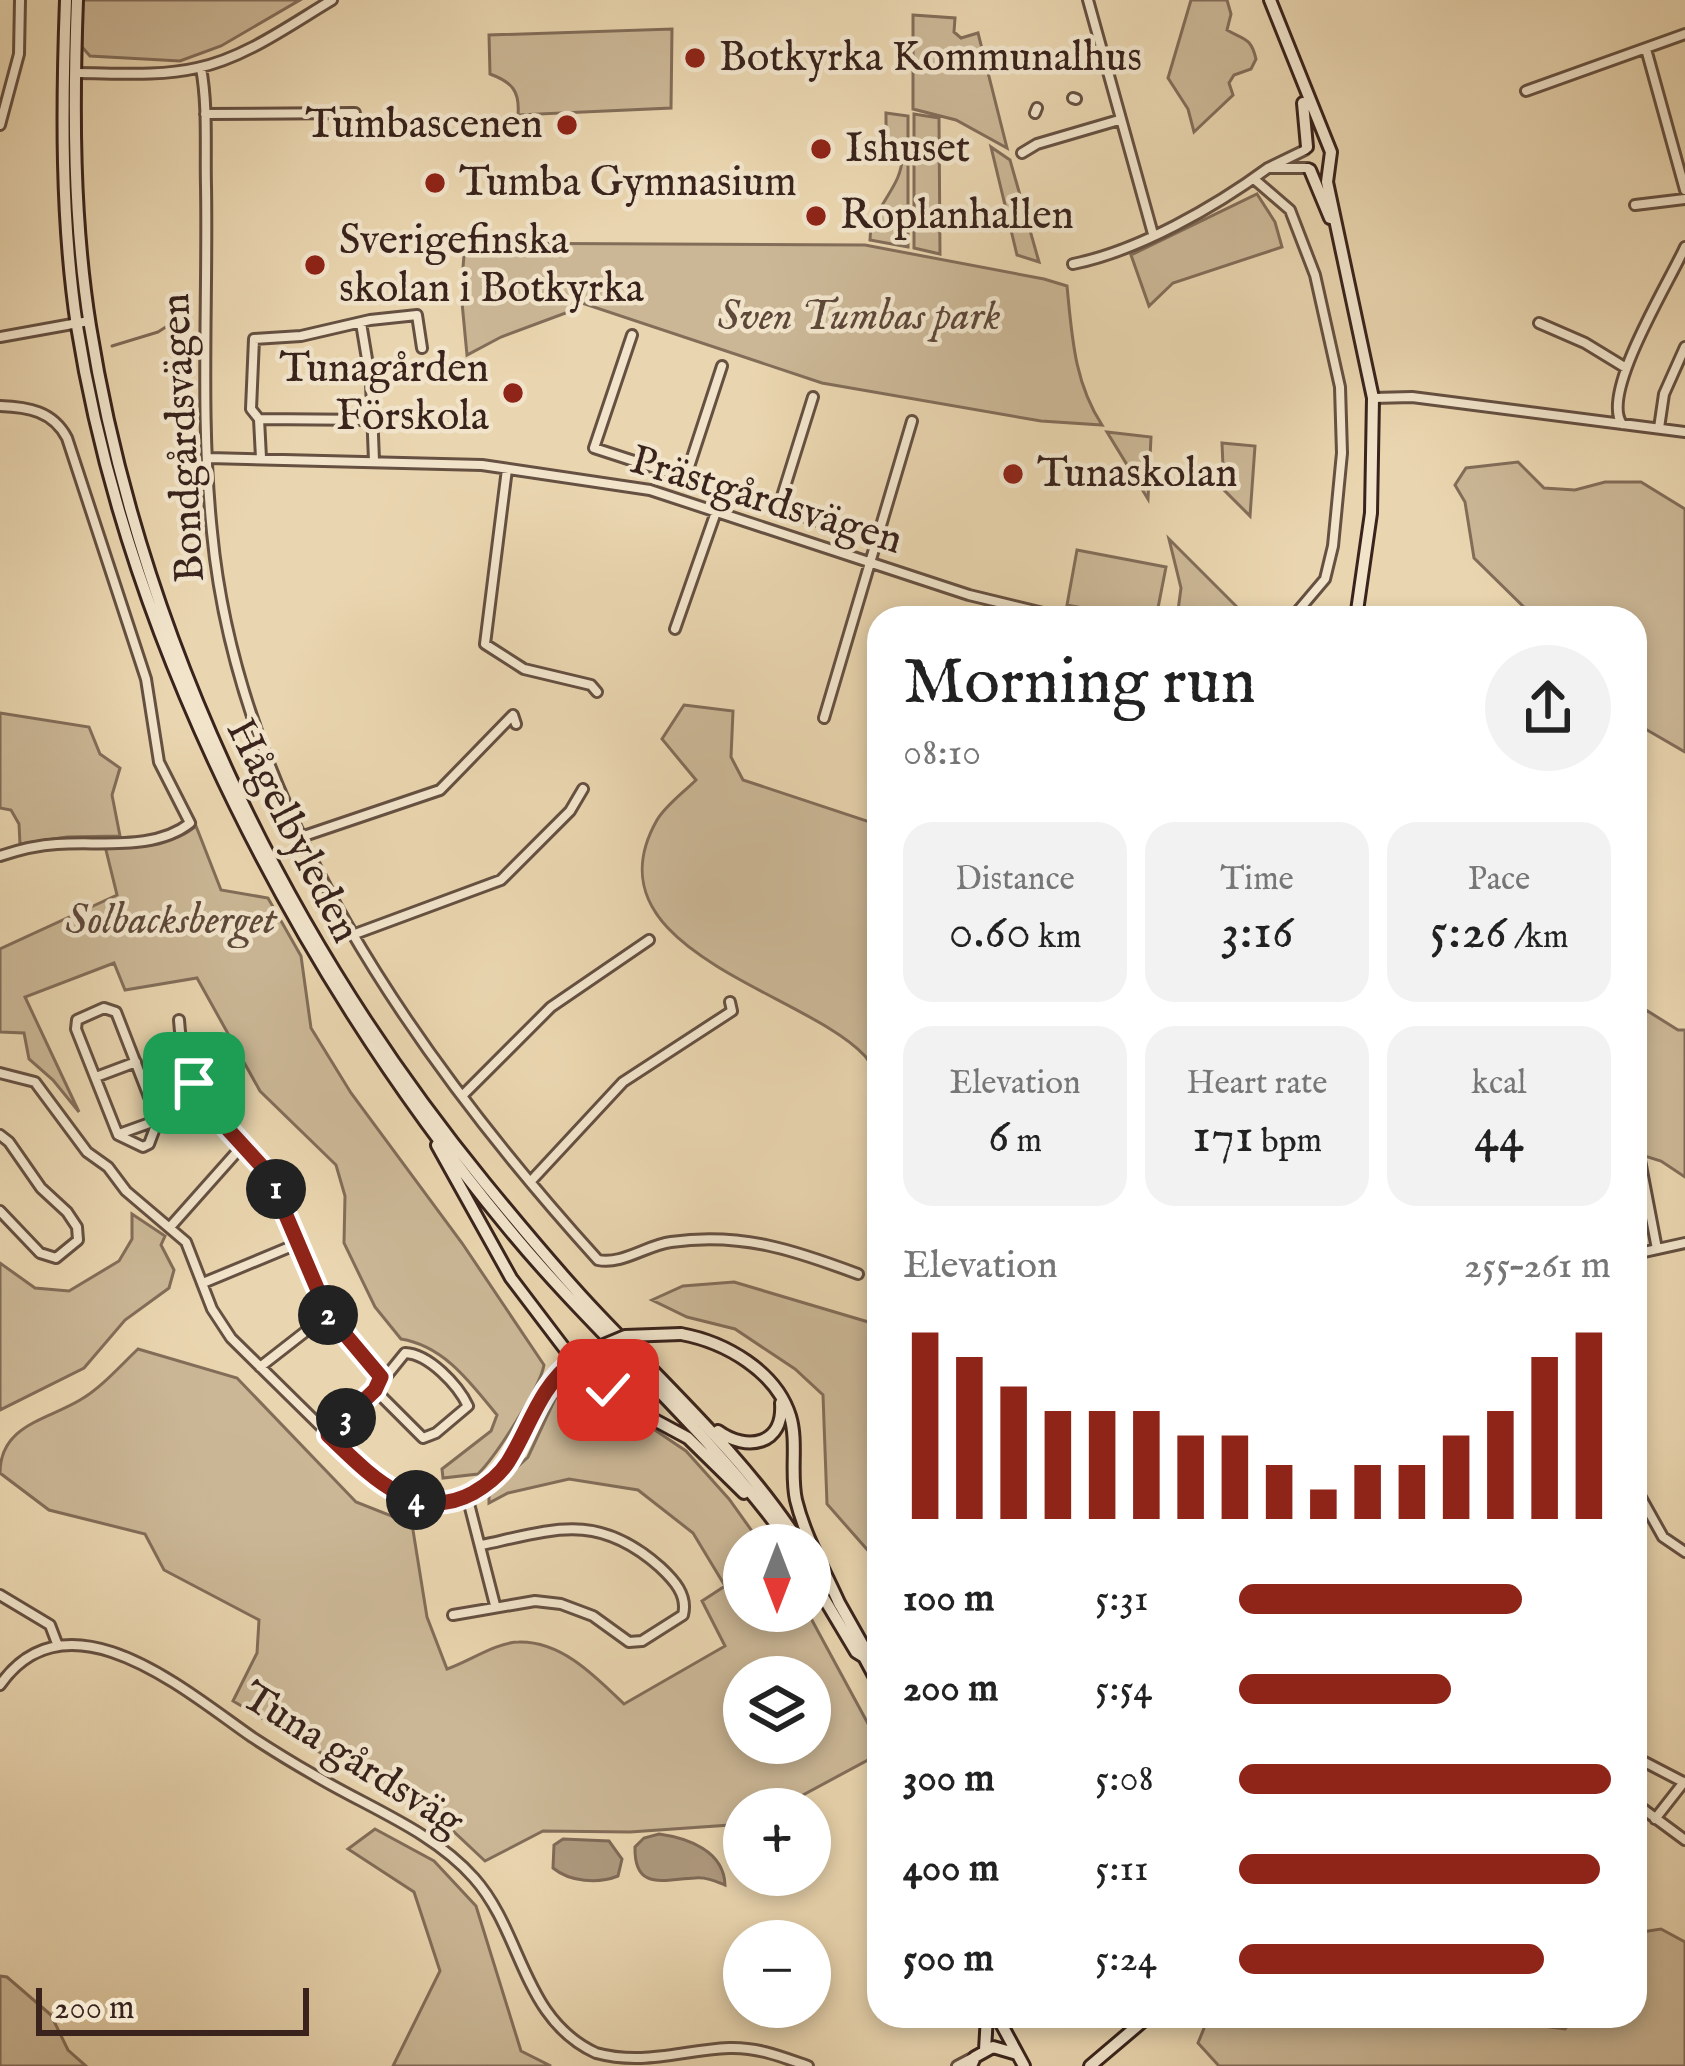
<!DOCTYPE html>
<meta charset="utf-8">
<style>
:root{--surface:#fff;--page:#f2f2f2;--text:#222;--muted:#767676;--accent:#8f2418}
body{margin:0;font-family:"IM FELL English",serif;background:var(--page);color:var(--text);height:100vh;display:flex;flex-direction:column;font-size:45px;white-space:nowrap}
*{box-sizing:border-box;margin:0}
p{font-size:39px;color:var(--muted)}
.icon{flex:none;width:66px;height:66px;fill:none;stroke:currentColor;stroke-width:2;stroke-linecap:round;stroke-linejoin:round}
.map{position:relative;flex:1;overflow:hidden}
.panel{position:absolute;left:867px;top:606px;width:780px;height:1422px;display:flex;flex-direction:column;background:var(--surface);border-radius:36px;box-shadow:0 6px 18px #0003}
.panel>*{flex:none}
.needle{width:78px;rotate:180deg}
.buttons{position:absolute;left:723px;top:1524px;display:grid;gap:24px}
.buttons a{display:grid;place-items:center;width:108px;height:108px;border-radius:50%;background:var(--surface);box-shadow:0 6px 18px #0003;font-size:60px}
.scale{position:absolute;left:36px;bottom:30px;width:273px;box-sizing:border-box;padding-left:12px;border:6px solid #39231c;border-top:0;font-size:33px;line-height:42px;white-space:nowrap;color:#39231c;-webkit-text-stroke:9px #f1e4cb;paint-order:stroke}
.pin{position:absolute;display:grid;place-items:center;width:102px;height:102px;color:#fff;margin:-51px;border-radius:24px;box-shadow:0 6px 18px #0006}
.km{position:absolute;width:60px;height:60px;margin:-30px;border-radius:50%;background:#222;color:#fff;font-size:33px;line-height:60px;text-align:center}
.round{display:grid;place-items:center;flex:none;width:126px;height:126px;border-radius:63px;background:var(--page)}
.summary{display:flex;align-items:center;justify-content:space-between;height:204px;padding:0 36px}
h1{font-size:66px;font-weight:600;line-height:90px}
.figures{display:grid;grid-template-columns:repeat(3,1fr);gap:18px;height:204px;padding:12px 36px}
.figures div{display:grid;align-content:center;border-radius:30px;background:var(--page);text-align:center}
.figures b{font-size:51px;font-weight:600}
.figures small{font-size:33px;font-weight:400}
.figures p{font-size:33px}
.chart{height:336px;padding:24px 36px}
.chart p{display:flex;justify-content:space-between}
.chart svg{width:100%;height:216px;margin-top:12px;stroke:var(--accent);stroke-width:6}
ul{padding:0 36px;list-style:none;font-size:39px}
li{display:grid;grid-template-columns:192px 144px 1fr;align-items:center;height:90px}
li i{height:30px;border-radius:15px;background:var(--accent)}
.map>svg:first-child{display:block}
.green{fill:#cbb796;stroke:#826d59;stroke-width:3;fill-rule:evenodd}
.water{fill:#ad987d;stroke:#7f6956;stroke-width:3}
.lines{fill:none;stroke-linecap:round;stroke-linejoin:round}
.stream{stroke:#7f6956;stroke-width:3}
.street-casing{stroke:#655041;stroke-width:14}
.secondary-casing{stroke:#39231c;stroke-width:16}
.street{stroke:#f1e4cb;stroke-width:8}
.secondary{stroke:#f1e4cb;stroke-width:10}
.secondary-bridge-casing{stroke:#39231c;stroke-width:16;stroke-linecap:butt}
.secondary-bridge{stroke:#f1e4cb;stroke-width:10}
.route-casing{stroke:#fff;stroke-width:24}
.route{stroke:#8f2418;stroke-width:15}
.poi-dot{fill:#8f2418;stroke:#f1e4cb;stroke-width:4.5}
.labels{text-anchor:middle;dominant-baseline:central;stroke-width:9;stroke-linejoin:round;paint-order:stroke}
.poi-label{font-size:42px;fill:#39231c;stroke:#f1e4cb;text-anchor:start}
.park-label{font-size:42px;font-style:italic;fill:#5e483a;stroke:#f1e4cb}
.street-label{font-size:42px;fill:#39231c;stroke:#f1e4cb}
</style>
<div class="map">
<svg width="1685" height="2066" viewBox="0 0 1685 2066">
<rect width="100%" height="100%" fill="#e9d5af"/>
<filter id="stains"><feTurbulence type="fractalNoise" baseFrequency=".00167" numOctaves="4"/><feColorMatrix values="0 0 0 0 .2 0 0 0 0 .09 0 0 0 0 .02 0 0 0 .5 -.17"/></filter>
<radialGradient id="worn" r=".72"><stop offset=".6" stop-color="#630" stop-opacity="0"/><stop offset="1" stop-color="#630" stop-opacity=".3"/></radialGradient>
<path class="green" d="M82,0H300L221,46L180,61L90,56L82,47Z
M1191,0H1227L1231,14L1227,30C1244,40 1251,37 1256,59L1251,69L1234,75L1229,83L1233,95L1194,132L1188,109L1168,78Z
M913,15L955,18L954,32L961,38L978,33L1007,148L956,120L913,109Z
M672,29L671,108L518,115C520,91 512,82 490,74L489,35Z
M886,113L908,116V247L870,240C870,208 904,187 902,155L886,139Z
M914,114L939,118L940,254L914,248Z
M991,147L1010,160L1039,262L1017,255Z
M1257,194L1275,222L1282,247L1173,283L1149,306L1131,255Z
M465,243L865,245L1044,279L1067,286C1072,336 1074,382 1102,425L1041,421L822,383L576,301L571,311L501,337L467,355L461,292Z
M1107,432L1151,437L1148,499Z
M1222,443L1255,446L1250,516L1224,490Z
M1518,462L1544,488L1575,490L1605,482H1641L1685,509V752L1635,723V618H1535L1474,558L1465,502L1455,485L1466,468Z
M1169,539L1241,611L1235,618H1177L1181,588Z
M1077,550L1166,567L1156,618H1135L1067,605Z
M684,705L733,711L731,757L743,780L879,825V1079C875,1072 870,1062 865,1056C805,991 583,950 657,820C666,805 684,792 696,780L662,739Z
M0,713L89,727L100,754L120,768L112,795L120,836L67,837L20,844L19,824L11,810L0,808Z
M196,826L221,890L268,898L301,956L311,1028L351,1093L462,1243L544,1365C540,1388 496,1456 478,1474L443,1478L442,1469L491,1431L497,1415C470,1382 444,1346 401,1339L375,1307L344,1243L345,1196L336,1165L260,1091L197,978L125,990L114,963L25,997L79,1112L53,1080L29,1059L24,1033L0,1032V949L117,895L105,846C135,846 174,846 196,826Z
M1646,1010L1678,1030H1685V1177L1661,1161L1635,1153V1039Z
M132,1214L165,1236L161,1245L174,1270L169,1288L125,1320L84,1368L0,1410V1263L35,1288L69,1291L119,1261L132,1239Z
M734,1282L875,1324L879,1380V1563L827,1504L823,1395L795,1369L735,1329L687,1317L652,1300L683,1286Z
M138,1349L237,1378L356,1502L412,1524L427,1617L447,1669C468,1662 497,1642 519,1642C562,1641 596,1677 624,1704L725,1646L702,1601L725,1586L693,1533L638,1490L569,1479L508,1493L489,1503V1493L528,1457L555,1399L569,1380L609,1411L643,1422L686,1451L729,1499L762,1545H744V1611H807L879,1744V1754L777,1809H744V1824L630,1832L543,1831L485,1861L453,1831L233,1701L257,1653L259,1620L164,1570L145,1534L49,1510L0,1473C0,1425 47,1420 80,1400C101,1388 120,1366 138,1349ZM810,1677V1743H744V1677Z
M375,1829L434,1861L476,1906L521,2051L551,2066H393L440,1971L414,1892L348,1849Z
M1661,1929L1685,1942V2066H1219L1198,2043L1209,2016H1531L1543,2026L1565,2029L1576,2016H1635V1933Z
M0,1976L7,1977L51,2015L68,2050L86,2066H0Z"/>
<path class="water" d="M659,1834C688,1838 724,1851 725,1885C715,1881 706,1877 695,1878C665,1879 634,1892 635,1847L644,1838Z
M563,1839L609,1841L622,1859L618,1876C598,1884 570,1882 553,1868L554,1845Z"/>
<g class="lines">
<path class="stream" d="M112,346L158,332L183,316"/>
<defs>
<path id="street" d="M1088,0L1153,234
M1646,49L1685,190
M201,68C208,106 205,147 206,186C208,301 200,418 212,532C238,807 418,1061 598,1260C622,1265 647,1245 671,1242C741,1232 794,1250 858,1274
M75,73C115,73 158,77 197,68C245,58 290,25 332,0
M1526,91L1685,34
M1073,98L1076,99
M1035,113L1037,108
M205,114L355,113
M0,125L19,54L20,0
M1305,150L1268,168H1308
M1022,153L1037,144L1119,120
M1254,179L1290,210L1315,275L1340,387L1342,453L1333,546L1325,579L1292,618
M1635,205L1685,199
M1073,264C1138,251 1215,207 1268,168
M361,323L371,383L374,461
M1539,323L1585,343L1626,368
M632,335L594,448L874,539
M0,337L89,321
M1373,398L1412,397L1685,432
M0,406C28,407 53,411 67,438L146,679L159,762L190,823C155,851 100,841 57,844C39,845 18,850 0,856
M259,419L374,420
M1622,424C1600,393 1669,283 1685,247
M1659,428L1664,394L1685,347
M209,458L482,465L650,490L969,595L1064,618
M261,458L259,419L251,409L254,339L301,336L370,320L417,315L422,348
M507,469L485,644L524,669L591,685L597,692
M685,479L722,366
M778,509L813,397
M675,629L716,512
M824,718L912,421
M301,837L440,790L513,715L516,724
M355,934L501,880L570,811L583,789
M104,1008L116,1012L158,1120L149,1144L143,1147L118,1135L76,1029L77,1020Z
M179,1020C183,1087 216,1111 257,1157C277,1180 288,1216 297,1244L203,1283
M0,1073L35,1082L87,1152L108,1167L126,1191L186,1242L212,1309L231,1338L363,1468L391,1491L417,1500L444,1502L486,1485L505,1467L542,1395L574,1361
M96,1077L136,1062
M463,1095L551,1007L649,940
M119,1134L158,1120
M0,1135L9,1142L41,1188L67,1212L77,1227L78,1240L56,1258L40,1253L0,1211
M1639,1155L1657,1249
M531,1181L623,1082L732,1011L730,1002
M171,1226L243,1145
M297,1244L328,1314L381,1377
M1635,1254L1685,1243
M260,1367L328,1314
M328,1435L375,1390L423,1438L436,1433L468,1406C458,1385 429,1354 405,1353L375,1390
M1635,1487L1663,1537L1685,1552
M467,1496L495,1605
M0,1595L50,1625L58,1646
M453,1615L535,1601L561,1604L593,1616L629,1642L642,1641L683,1615C688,1595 674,1580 660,1567C598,1512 555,1529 482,1545
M0,1685C68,1588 187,1692 252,1737C272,1750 293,1763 314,1775C367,1807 433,1831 474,1878C523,1933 522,2019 596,2053C644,2066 682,2050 729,2048C758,2047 782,2057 808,2066
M1635,1757L1685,1783
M1635,1803L1685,1840
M1655,1819L1684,1782
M957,2066L974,2057"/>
<path id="secondary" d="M66,0C62,107 61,220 77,326C128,646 302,979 507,1227C597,1337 708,1428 791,1545
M77,0C73,108 73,220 90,326C140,638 286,939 485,1183C521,1227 558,1272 598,1314C668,1388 746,1459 801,1545
M1270,0L1331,152L1327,182L1373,398L1371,513L1356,618
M1303,103L1307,147
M1310,170L1330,218
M437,1145L511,1278L574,1361L623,1403L688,1438L744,1493
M681,1334C725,1342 776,1371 790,1416C798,1442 790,1473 796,1500C805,1537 825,1571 840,1605
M718,1431C747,1452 784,1445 781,1403
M810,1575L856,1652L864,1657
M838,1601L865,1649L864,1657L879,1685
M997,2016L1024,2066
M985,2050L987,2016
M971,2066L975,2057L993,2047L1017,2054
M1090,2066L1149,2016"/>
</defs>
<use href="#street" class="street-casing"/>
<use href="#secondary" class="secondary-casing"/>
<use href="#street" class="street"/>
<use href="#secondary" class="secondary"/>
<defs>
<path id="secondary-bridge" d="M587,1352L625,1336L681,1334"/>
</defs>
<use href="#secondary-bridge" class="secondary-bridge-casing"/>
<use href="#secondary-bridge" class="secondary-bridge"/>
</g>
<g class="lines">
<defs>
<path id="route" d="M194,1083L215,1115L268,1173L328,1314L381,1377L375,1390L328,1435C367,1472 414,1525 473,1493C487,1485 499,1476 508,1462C530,1427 539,1387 574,1361L608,1390"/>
</defs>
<use href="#route" class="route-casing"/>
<use href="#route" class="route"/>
</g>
<g class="poi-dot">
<circle cx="695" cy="58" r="12"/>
<circle cx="567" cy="125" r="12"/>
<circle cx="821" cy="149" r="12"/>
<circle cx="435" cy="183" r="12"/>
<circle cx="816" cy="216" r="12"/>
<circle cx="315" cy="265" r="12"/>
<circle cx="513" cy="393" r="12"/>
<circle cx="1013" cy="474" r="12"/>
</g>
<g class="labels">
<g class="poi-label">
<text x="719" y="58">Botkyrka Kommunalhus</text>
<text x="543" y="125" text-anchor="end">Tumbascenen</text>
<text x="845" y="149">Ishuset</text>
<text x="459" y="183">Tumba Gymnasium</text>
<text x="840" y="216">Roplanhallen</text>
<text x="339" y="241">Sverigefinska<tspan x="339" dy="48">skolan i Botkyrka</tspan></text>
<text x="489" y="369" text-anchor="end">Tunagården<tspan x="489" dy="48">Förskola</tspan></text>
<text x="1037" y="474">Tunaskolan</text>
</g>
<g class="park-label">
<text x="859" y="317">Sven Tumbas park</text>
<text x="171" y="921">Solbacksberget</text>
</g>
<g class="street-label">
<text transform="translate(184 438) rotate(-93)">Bondgårdsvägen</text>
<text transform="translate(766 501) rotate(17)">Prästgårdsvägen</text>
<text transform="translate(292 831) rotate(63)">Hågelbyleden</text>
<text transform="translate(352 1760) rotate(32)">Tuna gårdsväg</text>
</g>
</g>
<rect width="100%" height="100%" filter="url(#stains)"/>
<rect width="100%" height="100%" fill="url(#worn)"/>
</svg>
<div class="buttons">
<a><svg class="needle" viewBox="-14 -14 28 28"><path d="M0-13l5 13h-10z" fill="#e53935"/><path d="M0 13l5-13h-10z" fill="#767676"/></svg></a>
<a><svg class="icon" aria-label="layers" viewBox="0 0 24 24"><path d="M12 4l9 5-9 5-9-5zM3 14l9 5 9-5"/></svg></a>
<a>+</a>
<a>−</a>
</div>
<div class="scale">200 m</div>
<div class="pin" style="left:194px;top:1083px;background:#1e9e55"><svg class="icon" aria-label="arrive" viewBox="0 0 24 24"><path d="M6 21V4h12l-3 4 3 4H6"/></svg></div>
<div class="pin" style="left:608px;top:1390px;background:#d93025"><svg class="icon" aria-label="check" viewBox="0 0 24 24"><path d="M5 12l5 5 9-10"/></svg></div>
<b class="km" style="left:276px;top:1189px">1</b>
<b class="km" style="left:328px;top:1315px">2</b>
<b class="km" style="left:346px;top:1418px">3</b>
<b class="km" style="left:416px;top:1500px">4</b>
<section class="panel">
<div class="summary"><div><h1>Morning run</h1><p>08:10</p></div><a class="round"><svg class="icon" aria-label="share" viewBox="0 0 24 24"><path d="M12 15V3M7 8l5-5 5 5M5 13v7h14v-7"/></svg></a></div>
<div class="figures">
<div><p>Distance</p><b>0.60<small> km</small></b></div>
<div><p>Time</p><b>3:16</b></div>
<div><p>Pace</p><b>5:26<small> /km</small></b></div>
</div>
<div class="figures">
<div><p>Elevation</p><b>6<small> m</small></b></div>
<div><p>Heart rate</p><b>171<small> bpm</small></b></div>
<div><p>kcal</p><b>44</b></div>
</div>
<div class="chart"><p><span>Elevation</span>255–261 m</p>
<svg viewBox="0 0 160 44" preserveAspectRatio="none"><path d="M5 44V6M15 44V11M25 44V17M35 44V22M45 44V22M55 44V22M65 44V27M75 44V27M85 44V33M95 44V38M105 44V33M115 44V33M125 44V27M135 44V22M145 44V11M155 44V6"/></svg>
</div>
<ul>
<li><b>100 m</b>5:31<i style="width:76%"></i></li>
<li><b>200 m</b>5:54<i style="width:57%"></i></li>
<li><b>300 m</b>5:08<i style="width:100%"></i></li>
<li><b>400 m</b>5:11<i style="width:97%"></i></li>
<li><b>500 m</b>5:24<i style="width:82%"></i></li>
</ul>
</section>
</div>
